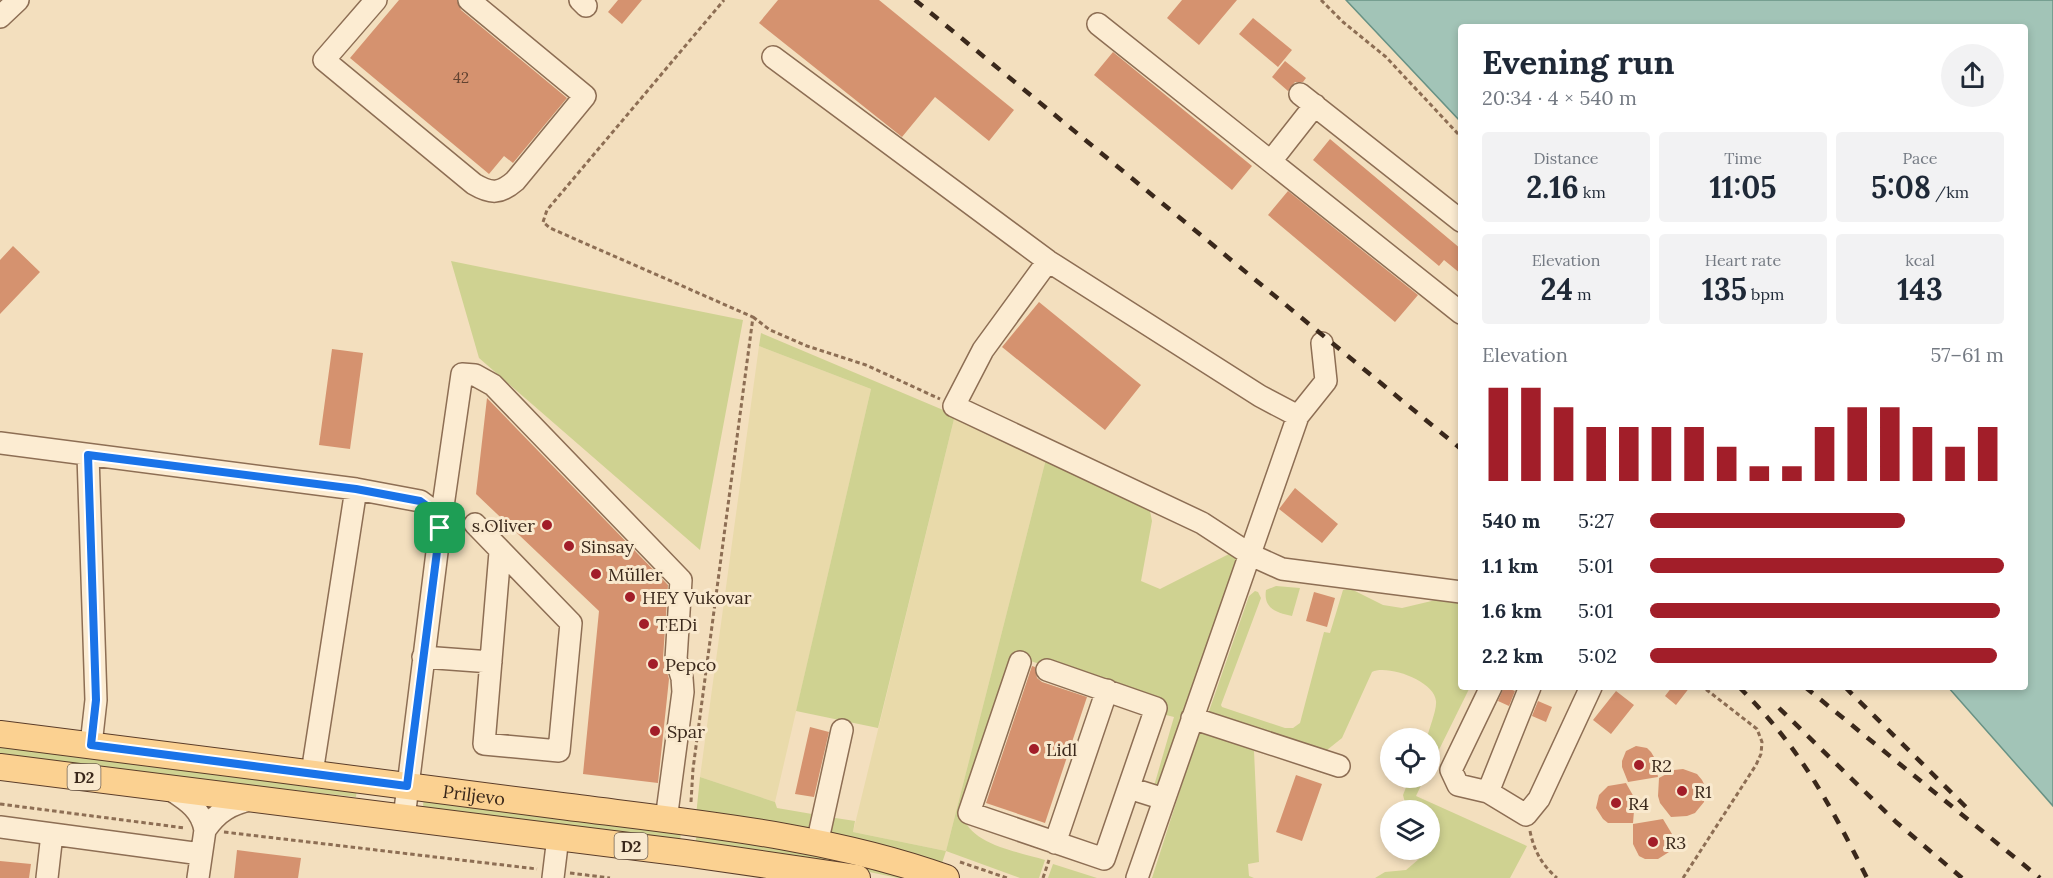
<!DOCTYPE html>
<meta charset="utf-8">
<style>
:root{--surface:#fff;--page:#f2f2f3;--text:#1f2937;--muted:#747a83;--accent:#a21e29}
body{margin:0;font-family:Lora,serif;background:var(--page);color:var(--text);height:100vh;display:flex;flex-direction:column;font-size:22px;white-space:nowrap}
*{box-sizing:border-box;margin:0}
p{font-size:20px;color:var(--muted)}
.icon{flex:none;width:33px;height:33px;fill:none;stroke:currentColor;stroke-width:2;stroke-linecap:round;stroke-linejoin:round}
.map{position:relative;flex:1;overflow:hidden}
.side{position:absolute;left:1458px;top:24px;width:570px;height:666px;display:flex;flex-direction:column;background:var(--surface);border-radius:6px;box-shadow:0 3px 9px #0003}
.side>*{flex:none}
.controls{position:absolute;left:1380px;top:728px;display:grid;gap:12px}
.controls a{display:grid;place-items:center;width:60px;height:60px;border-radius:50%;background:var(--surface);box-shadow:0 3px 9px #0003;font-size:30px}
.pin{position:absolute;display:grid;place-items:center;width:51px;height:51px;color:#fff;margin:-26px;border-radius:12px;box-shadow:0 3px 9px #0006}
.round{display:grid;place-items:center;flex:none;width:63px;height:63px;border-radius:32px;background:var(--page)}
.summary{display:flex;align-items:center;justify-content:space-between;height:102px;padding:0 24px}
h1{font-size:33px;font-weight:800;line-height:45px}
.figures{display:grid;grid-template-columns:repeat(3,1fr);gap:9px;height:102px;padding:6px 24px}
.figures div{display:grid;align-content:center;border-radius:6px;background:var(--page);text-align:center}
.figures b{font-size:30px;font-weight:800}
.figures small{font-size:16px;font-weight:400}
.figures p{font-size:16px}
.chart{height:168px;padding:12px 24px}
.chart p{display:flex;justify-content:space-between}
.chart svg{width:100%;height:108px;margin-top:6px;stroke:var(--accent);stroke-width:6}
ul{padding:0 24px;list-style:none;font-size:20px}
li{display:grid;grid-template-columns:96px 72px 1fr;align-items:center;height:45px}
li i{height:15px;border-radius:8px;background:var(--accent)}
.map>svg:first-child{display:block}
.farmland{fill:#e9daaa}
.green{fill:#cfd291}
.water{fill:#a2c4b7;stroke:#689285;stroke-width:1.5}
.building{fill:#d5926f}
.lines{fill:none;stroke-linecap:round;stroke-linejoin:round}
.minor-casing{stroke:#8d6e54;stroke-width:24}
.major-casing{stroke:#5a3c29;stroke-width:28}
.path{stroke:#8d6e54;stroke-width:3;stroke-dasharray:4.5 3;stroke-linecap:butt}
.minor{stroke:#fcecd2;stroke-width:21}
.major{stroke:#fbd191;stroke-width:26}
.rail{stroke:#3a281b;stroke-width:4.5;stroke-dasharray:10 10;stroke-linecap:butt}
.route-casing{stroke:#fff;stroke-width:12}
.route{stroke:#1a73e8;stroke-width:8}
.poi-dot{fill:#a21e29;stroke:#f9e9ce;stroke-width:2}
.labels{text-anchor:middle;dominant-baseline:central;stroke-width:6;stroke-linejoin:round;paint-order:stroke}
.number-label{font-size:15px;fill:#614230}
.shield{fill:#f9e9ce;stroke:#736251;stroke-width:1.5}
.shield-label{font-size:16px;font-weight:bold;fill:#3a281b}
.poi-label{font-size:18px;fill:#3a281b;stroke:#f9e9ce;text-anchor:start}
.street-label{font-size:18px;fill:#3a281b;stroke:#f9e9ce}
</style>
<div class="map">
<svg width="2053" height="878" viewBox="0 0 2053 878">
<rect width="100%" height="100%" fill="#f3dfbe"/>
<path class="farmland" d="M759,346L871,389L775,802L700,777Z
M955,415L1047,455L946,851L853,832Z"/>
<path class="green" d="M451,261L743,320L700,550L479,358Z
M761,333L955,415L878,728L796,711L871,389L759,346Z
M1047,455L1149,506L1152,521L1141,581L1160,589L1229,554L1235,555L1238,558L1162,786H1154L1174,717L1162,714L1156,702L1012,655L962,813C969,845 1017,851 1045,860L1039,878H1020L946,851L942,863L828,834L829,817L855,821L853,832L946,851Z
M1276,586L1300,588L1292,616C1278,613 1263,609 1266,590Z
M1351,589L1383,605L1402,608L1440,599L1461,602V687H1470L1430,768V738H1427C1429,728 1437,710 1436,701C1435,681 1387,664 1372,672L1342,738L1327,750L1320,751L1208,714L1249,596L1255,591L1258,592L1261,598L1221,705L1222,707L1285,728H1293L1300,723L1324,632L1330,633L1343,590Z
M1200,728L1254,751L1259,862L1248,864L1249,876L1254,878H1152Z
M0,741L357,788L356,797L0,759Z
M700,777L775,802L777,808L812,814L808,832L696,816Z
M1410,777H1425L1416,796L1527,846L1510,878H1375L1385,872L1406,870L1419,859L1415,849H1430V810H1407L1403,795Z
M424,798L681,831L680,844L425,811L423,805Z
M697,833L773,844L922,878H898L855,869L695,845Z
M1053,864L1097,878H1048Z"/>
<path class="water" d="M1346,0H2053V806L1948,687H2025V27H1461V122Z"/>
<path class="building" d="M399,0H457L461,10L567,98L513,163L504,156L489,174L350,58Z
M618,0H642L622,24L608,12Z
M778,0H879L1014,110L989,141L935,97L902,137L759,23Z
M1182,0H1237L1199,45L1167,18Z
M1253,18L1292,50L1278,67L1239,34Z
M1113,52L1252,166L1232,190L1094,75Z
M1285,61L1306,78L1303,82H1295L1288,91L1272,77Z
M1330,139L1461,249V274L1444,260L1439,266L1313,160Z
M1288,191L1418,295L1395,322L1268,215Z
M13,246L40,272L0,314V260Z
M1039,302L1141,385L1105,430L1002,347Z
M332,349L363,353L350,449L319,445Z
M487,398L668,585L663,658L669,679L658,783L583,774L599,611L476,494Z
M1295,488L1338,524L1322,543L1279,509Z
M1314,592L1335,598L1327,627L1306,621Z
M1032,666L1035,667L1037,678L1042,682L1087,697L1045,823L986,803Z
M1504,687L1515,691L1509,706L1498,701Z
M1672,687H1690L1676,705L1665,696Z
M1616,691L1634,705L1611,734L1593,720Z
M1538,701L1552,707L1546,722L1532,716Z
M810,727L829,732L814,797L795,794Z
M1636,746L1647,748L1651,752L1654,757L1658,777L1628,782L1622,767V761L1626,751Z
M1683,769L1697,774L1702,780L1705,786L1704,802L1695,813L1687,816L1671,817L1660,803L1658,796L1659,778L1674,770Z
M1296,775L1322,784L1302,841L1276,832Z
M1626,783L1635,799L1633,823H1608L1603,819L1596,808L1599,795L1608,786Z
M1663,819L1672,834V847L1669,852L1658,859H1645L1639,856L1633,844V824Z
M237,850L301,858L298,878H234Z
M0,861L31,864L29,878H0Z"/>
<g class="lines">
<defs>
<path id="minor" d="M376,0L324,60L474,184C491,194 500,194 515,181L585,96L469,0
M580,0L586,6
M0,17L18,0
M1098,24L1461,313
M773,57L1048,261L1260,396L1298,416
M1300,94L1461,221
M1271,161L1315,105
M1048,261L983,350L954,406L1202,523L1251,555L1282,569L1461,592
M0,443L356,489L420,501L435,512L440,528L404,818
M88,455L96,700L91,745
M475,524L571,623L559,751L484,744L500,552
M440,527L462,374L475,375L493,385L681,580L676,659L682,678L683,692L666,820
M423,657L491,662
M1020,662L969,813L1104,859L1156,708L1047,670
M1491,687L1451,770L1458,785L1488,792L1526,815L1539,799L1591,687
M1192,718L1339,766
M312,773L356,489
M168,788C186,800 201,808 205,830L198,878
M1129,788L1164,799
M1488,792L1530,687
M0,827L201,854
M205,830C218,811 231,804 253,799
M1055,843L1107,690
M817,844L842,730
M47,878L52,834
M553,878L558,837
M1137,878L1298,416L1326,381L1322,343"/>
<g id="major">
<path id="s1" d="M0,734C185,757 369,781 554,805C683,822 824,834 946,878"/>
<path d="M0,767L685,853L857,878"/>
</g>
</defs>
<use href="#minor" class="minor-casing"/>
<use href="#major" class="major-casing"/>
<path class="path" d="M1321,0L1343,22L1386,57L1461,137
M753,317L770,330L807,346L866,365L940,399
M691,802L693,769L753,317L550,228L543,222L547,210L724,0
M0,804L185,828
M1530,831C1534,851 1542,865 1557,878
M224,832L537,869
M960,862L1007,878
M570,873L610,878
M1043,878L1049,860
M1683,878L1756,765L1761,754L1762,742L1757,729L1703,687"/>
<use href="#minor" class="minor"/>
<use href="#major" class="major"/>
<path class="rail" d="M915,0L1461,449
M1739,687C1799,746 1830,804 1867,878
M1805,687L2040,878
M1845,687L1971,812
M1779,708L1896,822L1962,878"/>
</g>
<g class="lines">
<defs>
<path id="route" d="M88,455L356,489L420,501L435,512L440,528L407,786L91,745L96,700Z"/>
</defs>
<use href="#route" class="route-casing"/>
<use href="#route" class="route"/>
</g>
<g class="poi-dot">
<circle cx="547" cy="525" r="6"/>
<circle cx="569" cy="546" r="6"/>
<circle cx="596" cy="574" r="6"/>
<circle cx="630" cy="597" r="6"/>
<circle cx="644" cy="624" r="6"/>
<circle cx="653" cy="664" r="6"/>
<circle cx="655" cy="731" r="6"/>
<circle cx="1034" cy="749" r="6"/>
<circle cx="1639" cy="765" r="6"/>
<circle cx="1682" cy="791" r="6"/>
<circle cx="1616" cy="803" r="6"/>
<circle cx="1653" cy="842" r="6"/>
</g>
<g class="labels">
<g class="number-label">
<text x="461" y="77">42</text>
</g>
<g class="shield">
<rect x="67.5" y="764" width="33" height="26" rx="4.5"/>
<rect x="614.5" y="833" width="33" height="26" rx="4.5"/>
</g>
<g class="shield-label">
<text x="84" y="777">D2</text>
<text x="631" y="846">D2</text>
</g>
<g class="poi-label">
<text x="535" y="525" text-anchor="end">s.Oliver</text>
<text x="581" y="546">Sinsay</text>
<text x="608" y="574">Müller</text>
<text x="642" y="597">HEY Vukovar</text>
<text x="656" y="624">TEDi</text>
<text x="665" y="664">Pepco</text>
<text x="667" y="731">Spar</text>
<text x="1046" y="749">Lidl</text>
<text x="1651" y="765">R2</text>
<text x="1694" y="791">R1</text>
<text x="1628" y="803">R4</text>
<text x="1665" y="842">R3</text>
</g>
<g class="street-label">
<text stroke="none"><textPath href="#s1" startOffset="478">Priljevo</textPath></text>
</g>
</g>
</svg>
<div class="controls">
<a><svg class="icon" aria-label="locate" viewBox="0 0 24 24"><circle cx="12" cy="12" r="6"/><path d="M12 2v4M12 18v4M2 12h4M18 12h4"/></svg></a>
<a><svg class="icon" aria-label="layers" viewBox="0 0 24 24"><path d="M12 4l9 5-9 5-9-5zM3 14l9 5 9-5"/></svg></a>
</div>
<div class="pin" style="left:440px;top:528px;background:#1e9e55"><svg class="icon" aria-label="arrive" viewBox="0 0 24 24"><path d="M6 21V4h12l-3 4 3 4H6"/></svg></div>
<section class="side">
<div class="summary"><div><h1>Evening run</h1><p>20:34 · 4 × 540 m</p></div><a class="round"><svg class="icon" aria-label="share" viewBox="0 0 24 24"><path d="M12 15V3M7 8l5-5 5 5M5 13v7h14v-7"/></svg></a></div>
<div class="figures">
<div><p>Distance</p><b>2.16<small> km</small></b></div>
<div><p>Time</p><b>11:05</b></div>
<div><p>Pace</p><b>5:08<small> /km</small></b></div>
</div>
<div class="figures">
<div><p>Elevation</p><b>24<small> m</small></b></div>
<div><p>Heart rate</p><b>135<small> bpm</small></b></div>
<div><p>kcal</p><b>143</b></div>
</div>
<div class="chart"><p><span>Elevation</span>57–61 m</p>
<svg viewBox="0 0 160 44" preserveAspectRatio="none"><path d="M5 44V6M15 44V6M25 44V14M35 44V22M45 44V22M55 44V22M65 44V22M75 44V30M85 44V38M95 44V38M105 44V22M115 44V14M125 44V14M135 44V22M145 44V30M155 44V22"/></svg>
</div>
<ul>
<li><b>540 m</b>5:27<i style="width:72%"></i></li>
<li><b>1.1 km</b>5:01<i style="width:100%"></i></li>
<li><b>1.6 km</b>5:01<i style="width:99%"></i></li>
<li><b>2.2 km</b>5:02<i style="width:98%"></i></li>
</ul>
</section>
</div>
